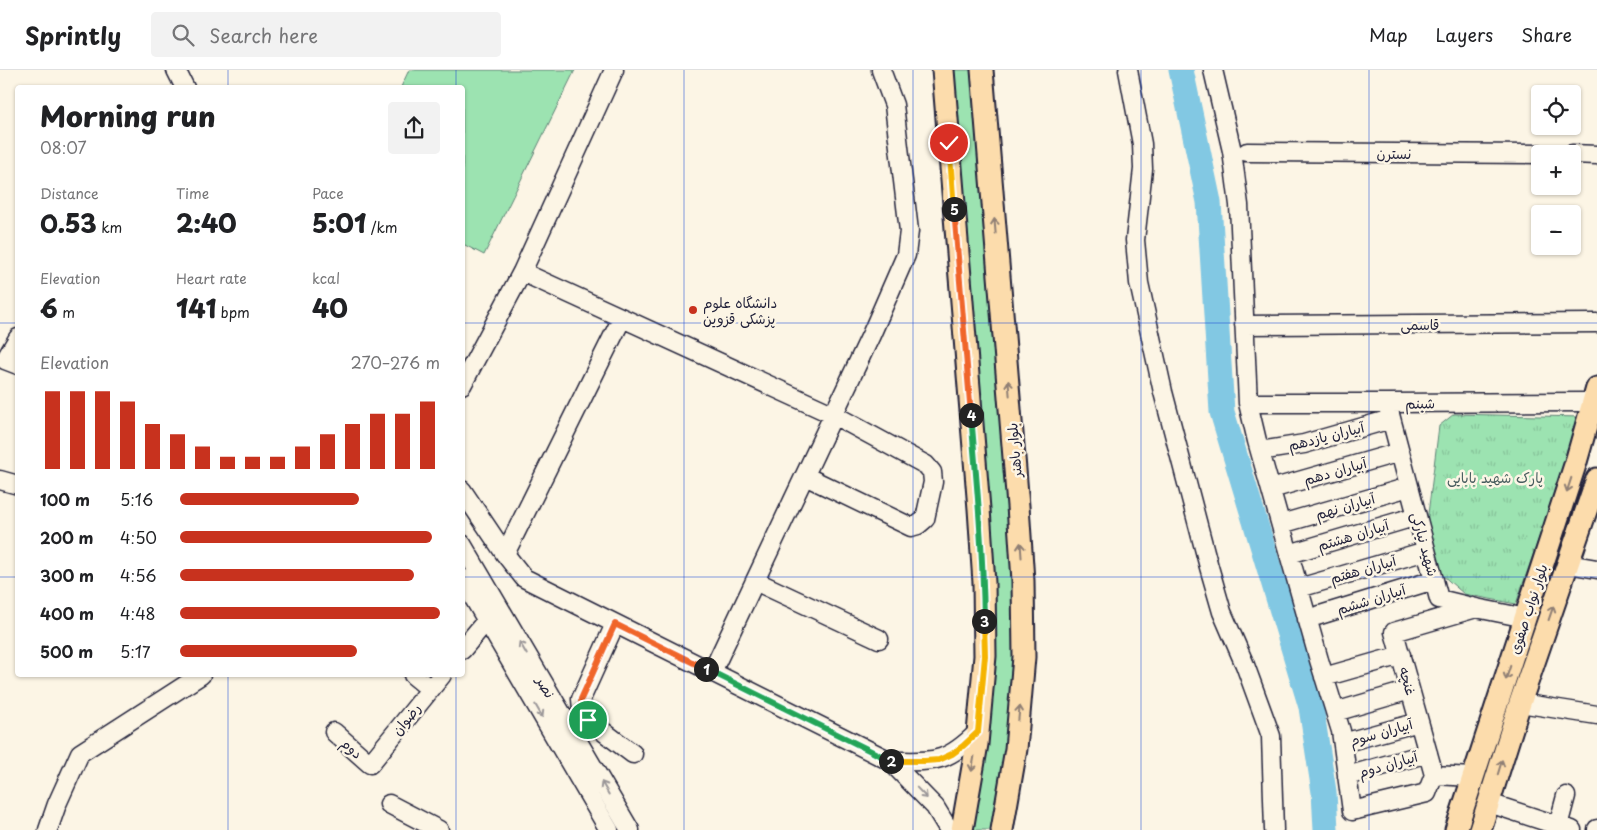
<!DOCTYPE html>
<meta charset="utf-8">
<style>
:root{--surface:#fff;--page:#f2f2f2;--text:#202124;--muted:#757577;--line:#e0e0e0;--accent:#c8321e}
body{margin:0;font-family:"Playpen Sans","Playpen Sans Arabic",sans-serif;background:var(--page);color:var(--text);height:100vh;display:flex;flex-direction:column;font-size:19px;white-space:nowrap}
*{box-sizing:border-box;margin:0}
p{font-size:16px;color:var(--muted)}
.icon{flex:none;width:28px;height:28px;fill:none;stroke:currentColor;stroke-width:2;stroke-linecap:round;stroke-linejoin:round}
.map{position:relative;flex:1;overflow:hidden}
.panel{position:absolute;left:15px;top:15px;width:450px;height:592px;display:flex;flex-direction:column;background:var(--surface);border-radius:5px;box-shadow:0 1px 4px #0004}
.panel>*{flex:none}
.fabs{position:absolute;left:1531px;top:15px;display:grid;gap:10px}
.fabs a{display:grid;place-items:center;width:50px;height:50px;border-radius:5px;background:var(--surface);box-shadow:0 1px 4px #0004;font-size:25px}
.pin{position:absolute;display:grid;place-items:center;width:42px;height:42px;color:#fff;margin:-21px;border:2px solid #fff;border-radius:50%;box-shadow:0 1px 5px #0007}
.km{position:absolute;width:25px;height:25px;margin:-12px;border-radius:50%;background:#222;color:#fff;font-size:14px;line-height:25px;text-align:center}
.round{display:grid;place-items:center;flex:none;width:52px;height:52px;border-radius:5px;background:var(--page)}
.head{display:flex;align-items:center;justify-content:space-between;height:85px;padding:0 25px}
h1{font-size:28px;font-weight:800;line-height:38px}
.figures{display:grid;grid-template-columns:repeat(3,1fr);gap:8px;height:85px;padding:5px 25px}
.figures div{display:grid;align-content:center}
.figures b{font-size:25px;font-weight:800}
.figures small{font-size:14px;font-weight:400}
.figures p{font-size:14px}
.chart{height:140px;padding:10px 25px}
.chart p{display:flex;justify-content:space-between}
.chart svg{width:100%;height:90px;margin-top:5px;stroke:var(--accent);stroke-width:6}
ul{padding:0 25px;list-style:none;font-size:16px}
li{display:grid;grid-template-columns:80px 60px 1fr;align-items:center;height:38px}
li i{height:12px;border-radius:6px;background:var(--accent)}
header{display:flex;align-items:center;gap:30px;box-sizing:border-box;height:70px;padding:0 25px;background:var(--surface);border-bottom:1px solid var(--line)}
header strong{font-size:24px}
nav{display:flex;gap:28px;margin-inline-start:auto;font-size:18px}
.search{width:350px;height:45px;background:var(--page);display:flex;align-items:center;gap:12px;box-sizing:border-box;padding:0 18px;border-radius:5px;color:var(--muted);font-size:19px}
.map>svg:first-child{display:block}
.grass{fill:#9ce3b1;stroke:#5f8276}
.park{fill:url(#park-tufts);stroke:#5f8276}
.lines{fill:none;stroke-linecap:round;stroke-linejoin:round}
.river{stroke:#82c8e3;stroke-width:25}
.minor-casing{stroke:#22223b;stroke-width:21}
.major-casing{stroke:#22223b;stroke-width:25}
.minor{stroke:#fcf5e5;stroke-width:18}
.major{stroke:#fcdcac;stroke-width:21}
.oneway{stroke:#8f7f74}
.oneway2{stroke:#9a9698}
.split-1-casing{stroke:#fff;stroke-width:10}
.split-2-casing{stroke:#fff;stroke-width:10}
.split-3-casing{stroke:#fff;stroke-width:10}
.split-4-casing{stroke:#fff;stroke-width:10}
.split-5-casing{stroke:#fff;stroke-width:10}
.split-6-casing{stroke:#fff;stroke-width:10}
.split-1{stroke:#f0652b;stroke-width:6}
.split-2{stroke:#22a559;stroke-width:6}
.split-3{stroke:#f5b400;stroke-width:6}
.split-4{stroke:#22a559;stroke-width:6}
.split-5{stroke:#f0652b;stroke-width:6}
.split-6{stroke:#f5b400;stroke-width:6}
.grid{fill:none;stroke:#1d4ed8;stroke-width:1;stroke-opacity:0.55}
.poi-dot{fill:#c8321e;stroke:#fcf5e5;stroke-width:2}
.labels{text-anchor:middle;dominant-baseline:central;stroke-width:5;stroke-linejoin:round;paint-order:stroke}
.street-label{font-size:14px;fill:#22223b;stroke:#fcf5e5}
.poi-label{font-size:14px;fill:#22223b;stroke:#fcf5e5;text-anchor:start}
.park-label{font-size:14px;fill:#475c5e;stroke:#fcf5e5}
</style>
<header>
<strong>Sprintly</strong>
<div class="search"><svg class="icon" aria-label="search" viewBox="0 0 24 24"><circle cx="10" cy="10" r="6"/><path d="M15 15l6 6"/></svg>Search here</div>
<nav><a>Map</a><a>Layers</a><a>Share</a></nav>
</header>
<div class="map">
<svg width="1597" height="760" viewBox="0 0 1597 760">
<defs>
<pattern id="park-tufts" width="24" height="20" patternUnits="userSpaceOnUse" patternTransform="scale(1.25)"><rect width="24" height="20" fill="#9ce3b1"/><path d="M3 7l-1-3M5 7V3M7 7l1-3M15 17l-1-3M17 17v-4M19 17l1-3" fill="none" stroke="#86c299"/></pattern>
</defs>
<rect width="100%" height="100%" fill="#fcf5e5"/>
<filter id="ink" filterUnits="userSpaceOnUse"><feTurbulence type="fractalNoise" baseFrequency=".02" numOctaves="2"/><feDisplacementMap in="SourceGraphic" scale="10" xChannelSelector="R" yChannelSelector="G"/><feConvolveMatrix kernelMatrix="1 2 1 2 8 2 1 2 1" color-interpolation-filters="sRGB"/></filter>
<g filter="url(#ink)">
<path class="grass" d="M409,0H575L484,185L463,174L462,18L401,17Z
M943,0H982L1023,511L1002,760H962L985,586Z"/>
<path class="park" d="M1454,344L1581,347L1516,534L1464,524L1441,504L1426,460L1439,356Z"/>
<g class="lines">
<path class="river" d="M1181,0L1209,132L1222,342L1311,637L1324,722L1326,760"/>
<defs>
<path id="minor" d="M176,0L185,18
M1128,0L1142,74L1143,99L1135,170L1139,213L1163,322L1209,497L1222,542L1245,595L1271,666L1274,760
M1213,0L1232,81L1239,135L1248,333L1257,371L1319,590L1341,661L1352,741L1427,723L1434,705
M1247,82L1540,84
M1572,84L1597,85
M522,202L834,345L926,395L932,402L933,412L925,449L918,455L911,457L805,406
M1244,255L1597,253
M18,268L5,290L18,295
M462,315L522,202L614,0
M1248,333H1387L1593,332
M1387,333L1439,529L1476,538L1526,548
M1260,381L1304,374L1391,349
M0,410L18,415
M1271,419L1400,382
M462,420L505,484L524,508L890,691L935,737L949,760
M1281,454L1409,417
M462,474L630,760
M505,484L622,248
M1289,484L1417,446
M1568,494L1597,499
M462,508L609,760
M755,511L879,569
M1299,518L1426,481
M1307,549L1434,510
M615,554L581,629L582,640L588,650L633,684
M462,580L486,551
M712,602L871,265L906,185L909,161L894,35L881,0
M413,605L430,619
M1324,607L1401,585
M1520,633L1597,645
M1335,642L1410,620
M334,662L370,694L442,605
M1343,673L1419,652
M890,691C934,691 944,695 978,662
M1347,706L1428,683
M1473,707L1434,705L1394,562L1476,538
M1489,733L1572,760
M389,734L439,760
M1558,756L1566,726
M48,760L57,734L80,683L201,605
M1597,760V759"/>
<path id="major" d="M943,0L979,439L984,513L985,586L977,674L962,760
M982,0L1018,436L1023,511L1024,587L1016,679L1002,760
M1456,760L1576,392L1597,318
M1480,760L1520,633L1597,409"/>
</defs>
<use href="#minor" class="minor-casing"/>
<use href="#major" class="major-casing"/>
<use href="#minor" class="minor"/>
<use href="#major" class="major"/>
</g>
<defs><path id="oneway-shaft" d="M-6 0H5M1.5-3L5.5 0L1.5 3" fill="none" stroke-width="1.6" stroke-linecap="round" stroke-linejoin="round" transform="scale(1.25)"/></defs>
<g class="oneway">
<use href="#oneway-shaft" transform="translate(995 156) rotate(-95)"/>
<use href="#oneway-shaft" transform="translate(1009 318) rotate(-95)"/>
<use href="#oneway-shaft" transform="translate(1569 415) rotate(108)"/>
<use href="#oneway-shaft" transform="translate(1021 480) rotate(-94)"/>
<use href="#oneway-shaft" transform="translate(1551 543) rotate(-71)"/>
<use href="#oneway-shaft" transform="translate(1508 603) rotate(108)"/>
<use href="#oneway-shaft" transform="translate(1019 643) rotate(-85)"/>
<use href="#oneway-shaft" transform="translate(973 694) rotate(100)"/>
<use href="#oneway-shaft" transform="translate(1500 697) rotate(-73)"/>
</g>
<g class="oneway2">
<use href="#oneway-shaft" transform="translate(523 578) rotate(-120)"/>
<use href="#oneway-shaft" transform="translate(539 641) rotate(60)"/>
<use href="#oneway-shaft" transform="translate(605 718) rotate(-120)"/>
<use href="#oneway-shaft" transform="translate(922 723) rotate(46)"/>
</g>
</g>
<g class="lines" filter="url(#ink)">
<defs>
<path id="split-1" d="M588,650L582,640L581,629L615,554L706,599"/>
<path id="split-2" d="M706,599L891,691"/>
<path id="split-3" d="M891,691H925L939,690L952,684L963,676L978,662L985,586L984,551"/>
<path id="split-4" d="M971,345C977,414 983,482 984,551"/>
<path id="split-5" d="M954,139L971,345"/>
<path id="split-6" d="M949,73L954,139"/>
</defs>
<use href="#split-1" class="split-1-casing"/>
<use href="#split-2" class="split-2-casing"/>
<use href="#split-3" class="split-3-casing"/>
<use href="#split-4" class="split-4-casing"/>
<use href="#split-5" class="split-5-casing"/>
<use href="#split-6" class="split-6-casing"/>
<use href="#split-1" class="split-1"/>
<use href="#split-2" class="split-2"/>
<use href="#split-3" class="split-3"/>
<use href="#split-4" class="split-4"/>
<use href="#split-5" class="split-5"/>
<use href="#split-6" class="split-6"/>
</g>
<path class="grid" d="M228,0V18M456,0V18M684,0V760M913,0V760M1141,0V760M1369,0V760M0,253H18M462,253H1597M0,507H18M462,507H1597M228,605V760M456,605V760"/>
<circle class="poi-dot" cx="693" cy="240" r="5"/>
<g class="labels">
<g class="street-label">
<text x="1394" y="83">نسترن</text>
<text x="1420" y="254">قاسمی</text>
<text transform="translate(1420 333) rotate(-1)">شبنم</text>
<text transform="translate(1326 366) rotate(-14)">آبیاران یازدهم</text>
<text transform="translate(1014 380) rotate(-95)">بلوار باهنر</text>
<text transform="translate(1335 401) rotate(-16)">آبیاران دهم</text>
<text transform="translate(1345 436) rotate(-16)">آبیاران نهم</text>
<text transform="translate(1353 465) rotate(-17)">آبیاران هشتم</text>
<text transform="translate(1425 474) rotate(75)">شهید نیارکی</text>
<text transform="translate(1363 499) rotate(-16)">آبیاران هفتم</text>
<text transform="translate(1371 529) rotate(-17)">آبیاران ششم</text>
<text transform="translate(1528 539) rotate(-72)">بلوار نواب صفوی</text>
<text transform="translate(1408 611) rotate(74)">غنچه</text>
<text transform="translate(546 617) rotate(60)">نصر</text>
<text transform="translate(406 649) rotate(-51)">رضوان</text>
<text transform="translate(1381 662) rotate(-16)">آبیاران سوم</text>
<text transform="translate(352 678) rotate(41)">دوم</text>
<text transform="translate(1388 694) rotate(-16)">آبیاران دوم</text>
</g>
<g class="poi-label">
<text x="703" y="232">دانشگاه علوم<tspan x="703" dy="16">پزشکی قزوین</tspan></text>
</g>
<g class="park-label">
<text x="1495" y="407">پارک شهید بابایی</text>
</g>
</g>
</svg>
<div class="fabs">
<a><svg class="icon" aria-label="locate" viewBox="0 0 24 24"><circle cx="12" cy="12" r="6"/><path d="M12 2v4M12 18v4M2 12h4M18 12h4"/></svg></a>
<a>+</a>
<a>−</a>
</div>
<div class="pin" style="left:588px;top:650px;background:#1e9e55"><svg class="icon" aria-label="arrive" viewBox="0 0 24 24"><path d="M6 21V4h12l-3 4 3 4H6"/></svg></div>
<div class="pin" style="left:949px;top:73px;background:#d93025"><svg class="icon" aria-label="check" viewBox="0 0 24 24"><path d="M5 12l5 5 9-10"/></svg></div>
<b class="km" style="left:706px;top:599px">1</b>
<b class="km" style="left:891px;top:691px">2</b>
<b class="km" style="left:984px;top:551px">3</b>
<b class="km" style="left:971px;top:345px">4</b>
<b class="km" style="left:954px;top:139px">5</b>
<section class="panel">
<div class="head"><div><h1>Morning run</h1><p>08:07</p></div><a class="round"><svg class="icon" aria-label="share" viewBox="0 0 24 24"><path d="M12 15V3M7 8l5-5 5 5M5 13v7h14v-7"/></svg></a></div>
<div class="figures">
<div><p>Distance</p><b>0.53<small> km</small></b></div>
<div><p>Time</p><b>2:40</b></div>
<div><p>Pace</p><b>5:01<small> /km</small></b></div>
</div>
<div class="figures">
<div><p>Elevation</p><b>6<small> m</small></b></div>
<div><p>Heart rate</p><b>141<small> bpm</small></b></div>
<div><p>kcal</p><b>40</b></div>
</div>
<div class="chart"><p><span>Elevation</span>270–276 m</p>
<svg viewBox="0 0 160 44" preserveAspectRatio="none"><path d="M5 44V6M15 44V6M25 44V6M35 44V11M45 44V22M55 44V27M65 44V33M75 44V38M85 44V38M95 44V38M105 44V33M115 44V27M125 44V22M135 44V17M145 44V17M155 44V11"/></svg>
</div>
<ul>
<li><b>100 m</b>5:16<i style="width:69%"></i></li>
<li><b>200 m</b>4:50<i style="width:97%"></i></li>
<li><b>300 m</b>4:56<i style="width:90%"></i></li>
<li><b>400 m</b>4:48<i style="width:100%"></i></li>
<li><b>500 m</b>5:17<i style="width:68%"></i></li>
</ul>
</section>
</div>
